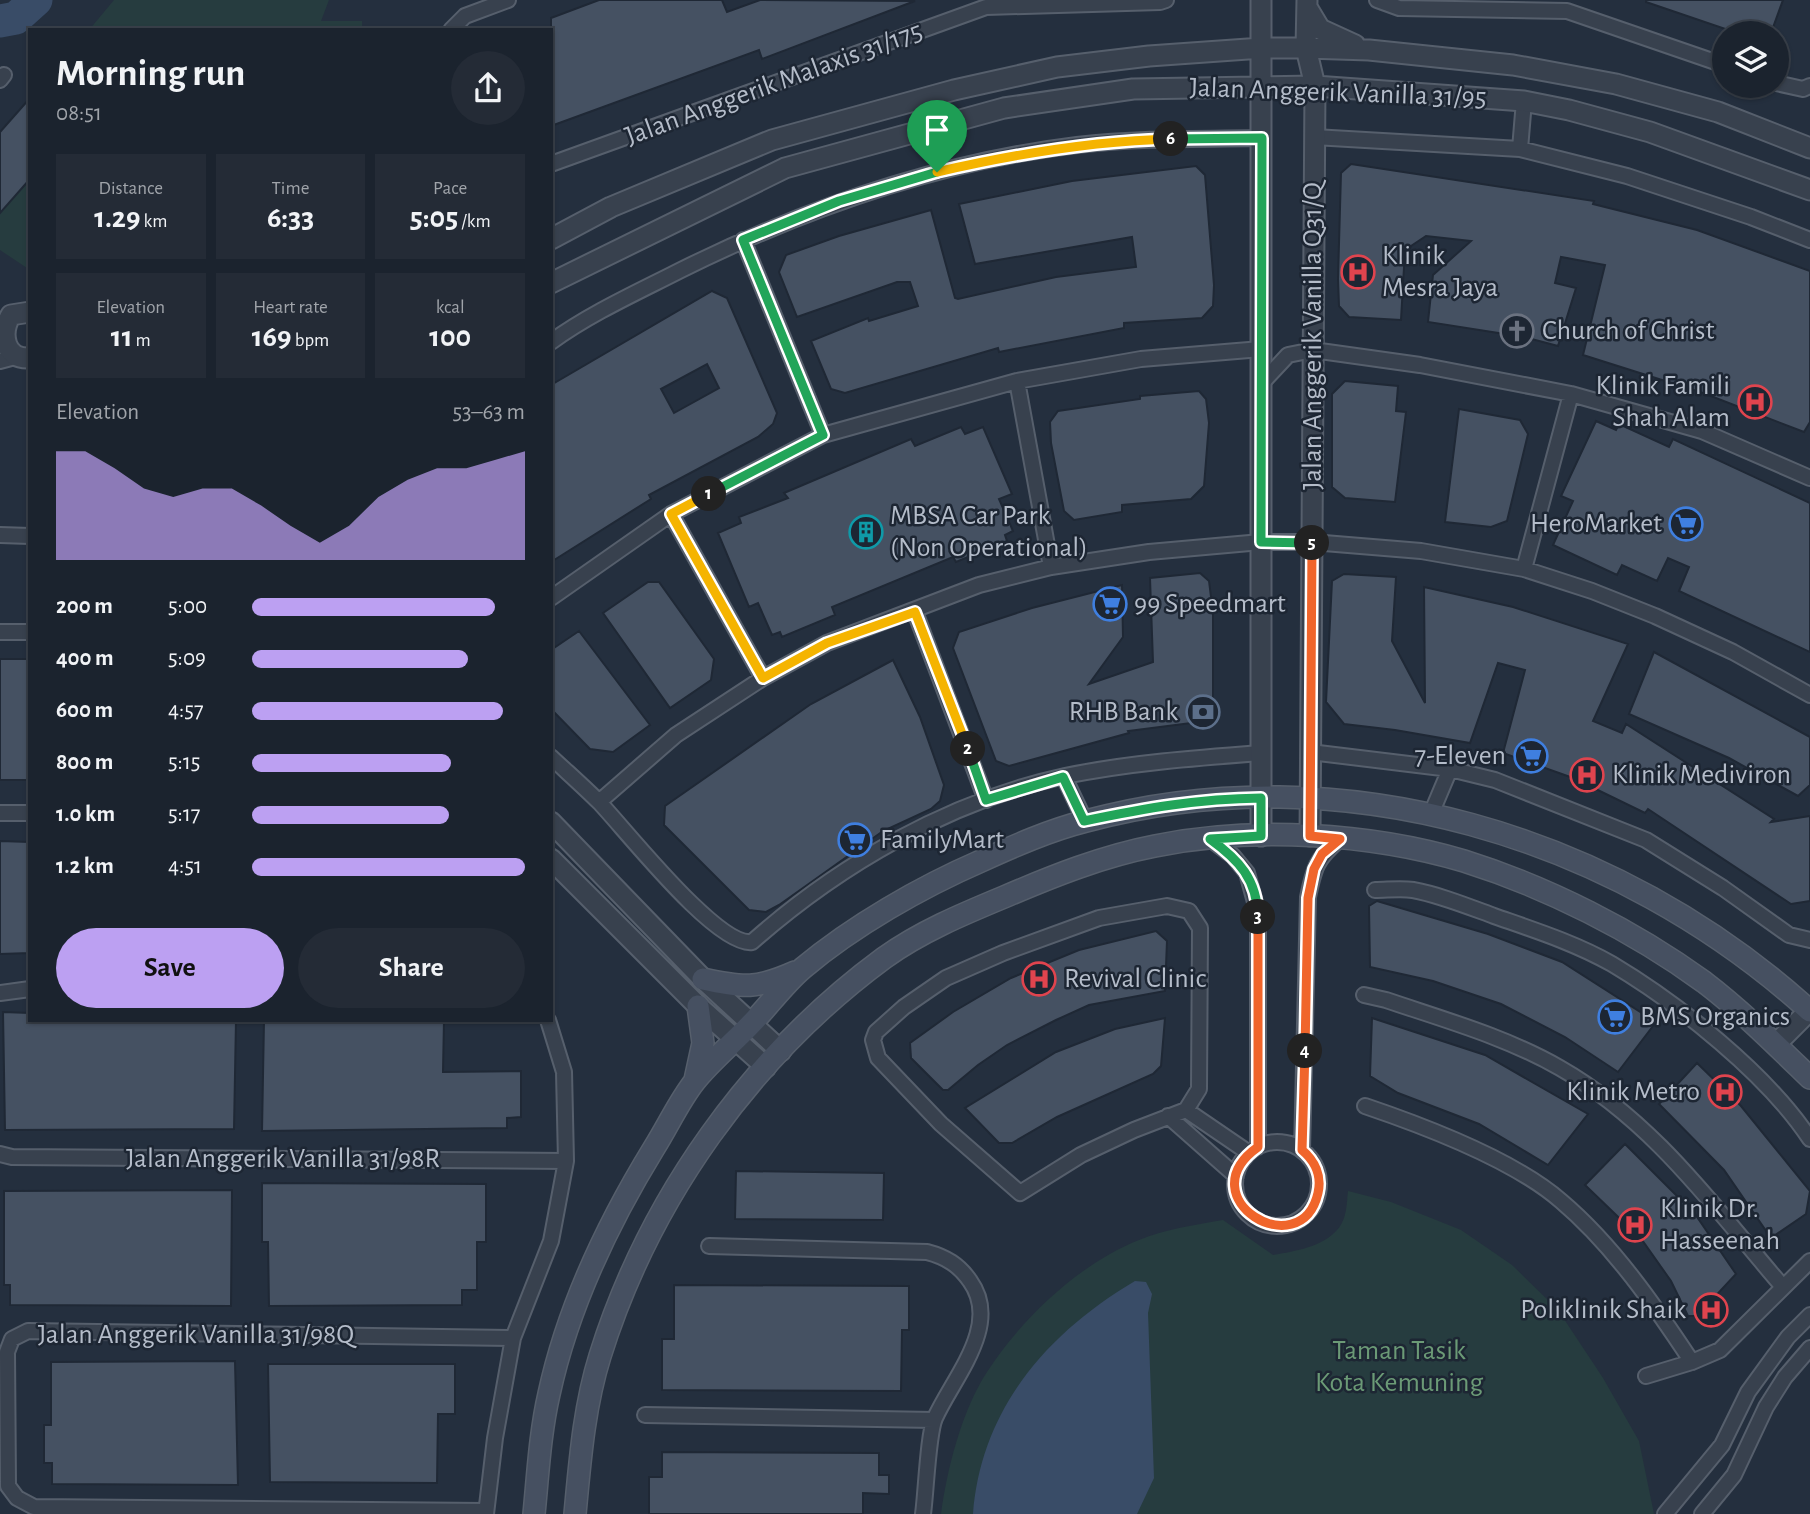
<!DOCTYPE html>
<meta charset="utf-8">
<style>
:root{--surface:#1b232e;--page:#242b36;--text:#f1f3f6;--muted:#a0a4aa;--line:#39404a;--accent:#bca0f2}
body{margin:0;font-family:"Alegreya Sans",sans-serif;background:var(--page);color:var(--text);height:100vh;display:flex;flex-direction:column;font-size:26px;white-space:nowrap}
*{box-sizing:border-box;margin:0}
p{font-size:23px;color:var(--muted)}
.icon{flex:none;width:38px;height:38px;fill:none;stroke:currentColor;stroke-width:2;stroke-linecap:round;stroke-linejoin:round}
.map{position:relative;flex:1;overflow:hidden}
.details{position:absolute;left:28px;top:28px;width:525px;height:994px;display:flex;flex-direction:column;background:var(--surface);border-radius:0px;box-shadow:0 2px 5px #0004,0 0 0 2px var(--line)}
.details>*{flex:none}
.fabs{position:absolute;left:1712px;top:21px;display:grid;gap:14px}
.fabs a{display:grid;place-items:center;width:77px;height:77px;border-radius:50%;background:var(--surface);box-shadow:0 2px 5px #0004,0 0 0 2px var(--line);font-size:35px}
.pin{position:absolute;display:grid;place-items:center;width:60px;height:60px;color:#fff;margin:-72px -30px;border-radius:50% 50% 50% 0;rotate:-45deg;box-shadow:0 0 7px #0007}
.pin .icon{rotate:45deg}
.km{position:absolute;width:35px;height:35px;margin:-18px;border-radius:50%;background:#222;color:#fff;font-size:19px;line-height:35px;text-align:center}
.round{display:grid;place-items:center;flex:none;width:74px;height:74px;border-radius:37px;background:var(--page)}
.overview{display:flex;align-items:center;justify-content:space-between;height:119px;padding:0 28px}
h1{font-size:38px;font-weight:600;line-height:52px}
.metrics{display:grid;grid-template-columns:repeat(3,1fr);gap:10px;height:119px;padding:7px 28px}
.metrics div{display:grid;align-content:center;border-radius:0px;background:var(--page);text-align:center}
.metrics b{font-size:30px;font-weight:600}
.metrics small{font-size:19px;font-weight:400}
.metrics p{font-size:19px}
.chart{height:196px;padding:14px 28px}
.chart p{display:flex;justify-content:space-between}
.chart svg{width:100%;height:126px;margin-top:7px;fill:var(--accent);opacity:.7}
.action{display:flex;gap:14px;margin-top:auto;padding:14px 28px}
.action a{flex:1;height:80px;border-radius:42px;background:var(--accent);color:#111;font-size:28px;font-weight:600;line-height:80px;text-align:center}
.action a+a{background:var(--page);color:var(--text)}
ul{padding:0 28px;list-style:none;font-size:23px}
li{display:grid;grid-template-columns:112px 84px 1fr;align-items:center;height:52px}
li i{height:18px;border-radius:9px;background:var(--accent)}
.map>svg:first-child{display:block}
.green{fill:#263c3f}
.water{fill:#394c67}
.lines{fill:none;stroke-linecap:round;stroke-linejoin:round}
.river{stroke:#394c67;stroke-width:33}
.building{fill:#455162;stroke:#1f2835;stroke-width:2;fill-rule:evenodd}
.minor-casing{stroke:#565f6c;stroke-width:18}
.tertiary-casing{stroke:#565f6c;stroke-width:23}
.secondary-casing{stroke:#565f6c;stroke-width:24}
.minor{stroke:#38414e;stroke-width:14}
.tertiary{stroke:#38414e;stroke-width:19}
.secondary{stroke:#465061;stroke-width:21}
.split-1-casing{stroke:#fff;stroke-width:14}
.split-2-casing{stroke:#fff;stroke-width:14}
.split-3-casing{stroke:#fff;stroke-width:14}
.split-4-casing{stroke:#fff;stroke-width:14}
.split-5-casing{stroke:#fff;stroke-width:14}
.split-6-casing{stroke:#fff;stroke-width:14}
.split-7-casing{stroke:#fff;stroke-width:14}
.split-1{stroke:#22a559;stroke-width:9}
.split-2{stroke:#f5b400;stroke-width:9}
.split-3{stroke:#22a559;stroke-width:9}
.split-4{stroke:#f0652b;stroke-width:9}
.split-5{stroke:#f0652b;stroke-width:9}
.split-6{stroke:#22a559;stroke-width:9}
.split-7{stroke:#f5b400;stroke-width:9}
.labels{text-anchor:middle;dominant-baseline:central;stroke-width:5;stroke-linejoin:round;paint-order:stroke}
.street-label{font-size:28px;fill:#b4bcc9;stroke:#1d2633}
.poi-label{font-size:28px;fill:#b4bcc9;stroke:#1d2633;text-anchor:start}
.park-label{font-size:28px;fill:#6b9a76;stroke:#1d2633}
</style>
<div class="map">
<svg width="1810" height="1514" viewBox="0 0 1810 1514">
<rect width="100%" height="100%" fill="#242f3e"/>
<path class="green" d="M114,0H329L321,21H362V30H89Z
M30,99V270L0,250V134Z
M1348,1191L1391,1202L1461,1230L1512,1265L1558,1310L1603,1378L1639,1441L1654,1514H941C947,1469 962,1410 987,1372C1022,1318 1079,1264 1139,1240C1165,1229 1195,1225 1223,1220L1273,1255C1297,1251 1335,1245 1344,1218C1347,1210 1347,1199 1348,1191Z"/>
<path class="water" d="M1135,1281L1146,1282L1152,1294L1148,1313L1154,1478L1137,1514H973C981,1409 1047,1333 1135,1281Z"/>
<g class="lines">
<path class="river" d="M0,21L16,18L36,0"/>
</g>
<path class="building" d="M599,0H722L727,12L760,0L915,1L762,59L759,50L551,126V18Z
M1646,0H1783L1771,33H1737L1646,2Z
M30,98V179L0,213V132Z
M1351,164L1594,201L1593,204L1697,230L1810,271V422L1804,432L1703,393L1583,355L1605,265L1561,257L1555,283L1576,288L1558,346L1524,337L1428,322L1433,275L1471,241L1426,236L1405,250L1401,320L1349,317L1339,306L1338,279L1341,173Z
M1196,166L1205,175L1214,285L1213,306L1202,318L1124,323V328L999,352L998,348L845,393L831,389L811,341L868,318L869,321L918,306L910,282H897L797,317L779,272L786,255L839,236L931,210L955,298L958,299L1056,277L1136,267L1132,237L975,264L959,204L1072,181Z
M712,291L727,298L777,413L773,424L758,437L649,495L651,499L551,562V385ZM707,364L719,388L674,413L661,389Z
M1345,381L1398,386L1396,411L1406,412L1395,502L1345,498L1332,487V394Z
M1199,391L1206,399L1209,423L1204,486L1191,499L1122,505V512L1074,520L1064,511L1051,443L1050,422L1058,411L1140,399V396Z
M1459,409L1520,420L1528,434L1507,521L1491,527L1445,522Z
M1596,421L1616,430L1619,424L1669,447L1673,439L1810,503V652L1679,591L1689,567L1668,558L1657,581L1622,565L1617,575L1553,545L1573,501L1561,496Z
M961,427L965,434L983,427L1012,494L999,499L1013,531L1005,535L1007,541L956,562L953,557L832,607L835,615L782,637L780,632L772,635L758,603L749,607L718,533L741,523L739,517L788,498L784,493L911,439L915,446Z
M1200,573L1209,581L1213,613V708L1199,722L1128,731L1129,733L1009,766L996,761L953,648L959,632L1032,608L1122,585L1123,637L1089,684L1153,662L1150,578Z
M1344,574L1396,577L1392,641L1425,703L1424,587L1513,607L1628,644L1593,721L1622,733L1626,724L1774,819L1771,822L1810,816V901L1791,904L1648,809L1645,813L1573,778L1503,753L1525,670L1498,663L1470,743L1395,730L1344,724L1326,702L1332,581Z
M648,582H659L714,659L711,680L670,708L603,613Z
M579,631L650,725L613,752L590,749L551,709V650Z
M1654,652L1810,737V785L1798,796L1729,758L1629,714Z
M0,659H30V780H0Z
M893,660L920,717L944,785L940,801L931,809L883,831L779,905L766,912L749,910L664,825L665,806L811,704Z
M0,841L30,842V953L0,954Z
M1377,901L1488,934L1562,962L1656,1022L1618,1072L1565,1037L1501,1004L1433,981L1370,967L1369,906Z
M1156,931L1167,941L1165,991L1089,1005L1056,1020L1007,1045L978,1065L948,1090H943L911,1058L910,1043L953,1012L1011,978L1079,950Z
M3,1012L30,1013V1020H236L234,1129L5,1130Z
M1165,1018L1161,1066L1153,1074L1057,1117L1012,1143H999L965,1108L1056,1052L1115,1029Z
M1372,1018L1485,1055L1588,1114L1548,1165L1479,1124L1398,1093L1370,1076Z
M264,1020H444L443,1072L521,1071V1117L507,1118V1128L262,1131Z
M1697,1063L1741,1106L1810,1191L1806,1214L1771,1238L1724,1170L1659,1104Z
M1625,1144L1695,1214L1736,1274L1697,1316H1688L1671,1281L1642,1240L1585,1185Z
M736,1171L884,1173L883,1220L735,1219Z
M262,1183L486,1184V1242H477V1290H462V1305L269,1306L268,1242H262Z
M232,1190L231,1306L10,1305V1285H4V1191Z
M674,1285L909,1286V1330H902L901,1391L662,1390V1339H674Z
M235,1361L238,1485L52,1484V1463H44V1425H51V1362Z
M268,1364H455V1414H438L437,1483L270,1482Z
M662,1452L879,1453V1475H889V1494L863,1493V1514H649V1477H662Z"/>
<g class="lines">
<defs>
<path id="minor" d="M1377,0L1399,8L1567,11L1724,65
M451,30L465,16L508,0
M0,80L4,75
M1776,83L1803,89L1810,86
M1314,137L1520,149L1627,176L1751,217L1810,240
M1520,149L1524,101
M551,164L986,7L1160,2L1166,0
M743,240L823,435
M551,342C591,313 638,292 681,270C806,208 938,162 1077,145C1138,138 1200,139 1262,138
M0,361L15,357
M1017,381L1051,567
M1261,384L1288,355L1313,350L1420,365L1571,394L1702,431L1810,478
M671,514L763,678
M0,535L30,536
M1524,569L1571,394
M551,598L671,514L823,435L1017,381L1141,359L1261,349
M915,612L986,800
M0,632H30
M1310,752L1450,769L1495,780L1646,840L1723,888L1789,935L1810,940
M551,757C567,772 584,787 599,802C625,829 717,947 752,942C839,865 949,801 1065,776C1129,763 1195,758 1261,753
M1064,777L1085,821
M599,802L676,735L763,678L827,643L979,585L1051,567L1149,552L1261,542H1312L1421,551L1524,569L1592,591L1655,616L1733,652L1810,695
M0,813H30
M1431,814L1450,769
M1210,839L1233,856L1247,873L1258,913V1147
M1375,890C1387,890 1401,888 1413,890C1440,895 1467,906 1494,916C1534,930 1575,943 1612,964C1679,1004 1767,1074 1810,1139
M1167,906L1189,911L1200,928L1199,1089L1186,1110L1134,1130L1081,1155L1020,1193L941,1124L878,1058L873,1040L876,1032L904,1007L946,978L1003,953L1099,918Z
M0,993L30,989
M1364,995L1386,1000C1445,1020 1506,1037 1560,1068C1653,1121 1714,1207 1783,1287
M1365,1106C1424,1126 1514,1160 1561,1201C1613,1245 1655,1306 1692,1362
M1186,1110L1249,1153
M1168,1116L1236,1176
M1235 1184a42 42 0 1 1 84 0a42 42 0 1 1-84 0Z
M1302,1150L1308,897C1314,868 1316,859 1340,839
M0,1154L12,1157L566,1161
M709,1246L927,1252C946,1257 959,1265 970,1281C1002,1325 953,1378 935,1418C928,1434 926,1493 923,1514
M1646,1376L1692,1362L1720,1350L1810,1261
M645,1415L934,1420
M486,1511L34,1507L17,1498L8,1486L7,1352L12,1339L28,1331L513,1338
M486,1514L495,1438L513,1338L551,1241L566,1161L564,1072L548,1020
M1665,1514L1722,1445L1748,1392L1788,1337L1810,1315
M1702,1514L1734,1475L1766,1407L1785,1377L1810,1348"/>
<path id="tertiary" d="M1307,0L1306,48L1315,86L1310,836
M1308,9L1320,29L1355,45
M551,239L611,207L772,140L954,90L1057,67L1149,56L1262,48H1306L1369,50L1513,65L1616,84L1718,112L1810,148
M551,283L785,168L1004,108L1133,89L1315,86L1524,101L1569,110L1650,132L1810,190
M30,312L11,315C0,333 4,360 30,358
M551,822L703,979L781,1051
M1261,836V0
M551,859L698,1006L766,1067
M1776,1044L1810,1010"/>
<path id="secondary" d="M703,979C744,988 757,989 795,972
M695,1080L703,1043L698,1006
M534,1514C538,1474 540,1433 549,1394C568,1306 608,1223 654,1148C668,1126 679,1101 695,1081C711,1061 732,1044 750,1025C768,1007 783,985 803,968C853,926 921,887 981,861C1014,846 1050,830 1086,821C1341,752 1617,836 1810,1011
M575,1514C580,1461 584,1407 600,1356C649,1199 751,1056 884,958C920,932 963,914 1004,897C1053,876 1103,856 1155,846C1252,826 1370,833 1464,861C1547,887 1634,931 1704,982C1742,1011 1776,1045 1810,1078"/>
</defs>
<use href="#minor" class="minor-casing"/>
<use href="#tertiary" class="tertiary-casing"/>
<use href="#secondary" class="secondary-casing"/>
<use href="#minor" class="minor"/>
<use href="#tertiary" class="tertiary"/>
<use href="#secondary" class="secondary"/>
</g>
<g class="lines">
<defs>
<path id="split-1" d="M709,494L823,435L743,240L839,201L937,172"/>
<path id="split-2" d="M709,494L671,514L763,678L827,643L915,612L968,749"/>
<path id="split-3" d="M968,749L986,800L1063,777L1084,821C1146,808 1197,799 1261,798V836L1210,839C1239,860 1257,879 1258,917"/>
<path id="split-4" d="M1258,917V1147C1186,1198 1301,1267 1318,1193C1322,1176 1315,1161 1302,1150L1305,1051"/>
<path id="split-5" d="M1305,1051L1308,898L1314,869L1322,854L1340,839L1310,836L1312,543"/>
<path id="split-6" d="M1171,139L1262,138L1261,542L1312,543"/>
<path id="split-7" d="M937,172C1015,154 1092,141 1171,139"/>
</defs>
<use href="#split-1" class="split-1-casing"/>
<use href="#split-2" class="split-2-casing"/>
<use href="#split-3" class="split-3-casing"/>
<use href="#split-4" class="split-4-casing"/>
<use href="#split-5" class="split-5-casing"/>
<use href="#split-6" class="split-6-casing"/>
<use href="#split-7" class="split-7-casing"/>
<use href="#split-1" class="split-1"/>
<use href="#split-2" class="split-2"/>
<use href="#split-3" class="split-3"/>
<use href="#split-4" class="split-4"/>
<use href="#split-5" class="split-5"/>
<use href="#split-6" class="split-6"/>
<use href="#split-7" class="split-7"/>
</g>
<defs>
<symbol id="hospital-ring" viewBox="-11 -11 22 22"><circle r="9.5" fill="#1d2633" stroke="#e0444e" stroke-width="1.5"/><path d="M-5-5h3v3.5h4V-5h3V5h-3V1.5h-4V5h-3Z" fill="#e0444e"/></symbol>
<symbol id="church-ring" viewBox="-11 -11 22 22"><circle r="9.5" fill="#1d2633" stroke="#6b7280" stroke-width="1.5"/><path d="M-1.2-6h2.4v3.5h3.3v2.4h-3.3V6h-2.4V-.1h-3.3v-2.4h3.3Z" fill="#6b7280"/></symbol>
<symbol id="supermarket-ring" viewBox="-11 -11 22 22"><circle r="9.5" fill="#1d2633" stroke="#3f7fe0" stroke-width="1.5"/><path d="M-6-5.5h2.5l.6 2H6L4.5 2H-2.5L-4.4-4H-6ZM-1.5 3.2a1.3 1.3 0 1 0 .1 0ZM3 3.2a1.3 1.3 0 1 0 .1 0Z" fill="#3f7fe0"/></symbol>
<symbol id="building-ring" viewBox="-11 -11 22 22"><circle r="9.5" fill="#1d2633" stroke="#0f9aa8" stroke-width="1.5"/><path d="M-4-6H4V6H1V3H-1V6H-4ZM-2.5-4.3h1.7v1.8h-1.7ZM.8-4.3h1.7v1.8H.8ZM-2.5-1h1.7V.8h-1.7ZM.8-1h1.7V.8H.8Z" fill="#0f9aa8"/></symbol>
<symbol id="bank-ring" viewBox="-11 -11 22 22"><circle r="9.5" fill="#1d2633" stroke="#5c6f8a" stroke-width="1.5"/><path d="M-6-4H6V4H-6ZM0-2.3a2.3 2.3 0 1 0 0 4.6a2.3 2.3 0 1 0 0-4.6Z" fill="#5c6f8a"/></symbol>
</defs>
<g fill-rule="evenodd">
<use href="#hospital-ring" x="1339" y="253" width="38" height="38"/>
<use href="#church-ring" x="1498" y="312" width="38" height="38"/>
<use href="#hospital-ring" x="1736" y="383" width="38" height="38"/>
<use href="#supermarket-ring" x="1667" y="505" width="38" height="38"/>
<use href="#building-ring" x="847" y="513" width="38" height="38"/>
<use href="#supermarket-ring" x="1091" y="585" width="38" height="38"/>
<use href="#bank-ring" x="1184" y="693" width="38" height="38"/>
<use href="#supermarket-ring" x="1512" y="737" width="38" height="38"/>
<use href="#hospital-ring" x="1568" y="756" width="38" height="38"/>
<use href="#supermarket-ring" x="836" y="821" width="38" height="38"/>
<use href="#hospital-ring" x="1020" y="960" width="38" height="38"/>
<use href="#supermarket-ring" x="1596" y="998" width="38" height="38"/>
<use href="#hospital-ring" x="1706" y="1073" width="38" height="38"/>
<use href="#hospital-ring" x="1616" y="1206" width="38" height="38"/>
<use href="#hospital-ring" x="1692" y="1291" width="38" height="38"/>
</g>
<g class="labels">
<g class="street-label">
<text transform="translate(774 84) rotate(-20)">Jalan Anggerik Malaxis 31/175</text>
<text transform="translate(1338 93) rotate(2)">Jalan Anggerik Vanilla 31/95</text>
<text transform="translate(1313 336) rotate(-90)">Jalan Anggerik Vanilla Q31/Q</text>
<text x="283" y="1159">Jalan Anggerik Vanilla 31/98R</text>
<text x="196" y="1335">Jalan Anggerik Vanilla 31/98Q</text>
</g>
<g class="poi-label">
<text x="1382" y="256">Klinik<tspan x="1382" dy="32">Mesra Jaya</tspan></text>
<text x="1542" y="331">Church of Christ</text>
<text x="1730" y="386" text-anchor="end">Klinik Famili<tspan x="1730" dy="32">Shah Alam</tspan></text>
<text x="890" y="516">MBSA Car Park<tspan x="890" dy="32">(Non Operational)</tspan></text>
<text x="1662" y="524" text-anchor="end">HeroMarket</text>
<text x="1134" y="604">99 Speedmart</text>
<text x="1178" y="712" text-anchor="end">RHB Bank</text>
<text x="1506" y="756" text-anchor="end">7-Eleven</text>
<text x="1612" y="775">Klinik Mediviron</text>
<text x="880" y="840">FamilyMart</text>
<text x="1064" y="979">Revival Clinic</text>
<text x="1640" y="1017">BMS Organics</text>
<text x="1700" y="1092" text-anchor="end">Klinik Metro</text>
<text x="1660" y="1209">Klinik Dr.<tspan x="1660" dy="32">Hasseenah</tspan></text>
<text x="1686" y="1310" text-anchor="end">Poliklinik Shaik</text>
</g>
<g class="park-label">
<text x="1399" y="1351">Taman Tasik<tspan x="1399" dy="32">Kota Kemuning</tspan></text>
</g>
</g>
</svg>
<div class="fabs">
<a><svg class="icon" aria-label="layers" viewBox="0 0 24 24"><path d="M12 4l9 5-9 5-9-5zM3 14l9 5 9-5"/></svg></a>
</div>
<div class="pin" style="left:937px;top:172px;background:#1e9e55"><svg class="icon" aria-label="arrive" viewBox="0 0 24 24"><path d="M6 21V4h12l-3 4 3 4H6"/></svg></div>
<b class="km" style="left:709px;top:494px">1</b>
<b class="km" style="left:968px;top:749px">2</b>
<b class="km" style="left:1258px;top:917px">3</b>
<b class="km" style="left:1305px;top:1051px">4</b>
<b class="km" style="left:1312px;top:543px">5</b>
<b class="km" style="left:1171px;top:139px">6</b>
<section class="details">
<div class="overview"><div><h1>Morning run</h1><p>08:51</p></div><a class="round"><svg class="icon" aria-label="share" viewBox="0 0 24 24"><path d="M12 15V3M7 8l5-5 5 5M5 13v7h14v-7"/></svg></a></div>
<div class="metrics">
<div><p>Distance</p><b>1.29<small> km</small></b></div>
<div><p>Time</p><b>6:33</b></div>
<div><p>Pace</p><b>5:05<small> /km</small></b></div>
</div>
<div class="metrics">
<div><p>Elevation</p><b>11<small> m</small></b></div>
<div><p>Heart rate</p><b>169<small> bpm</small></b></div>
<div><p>kcal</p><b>100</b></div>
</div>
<div class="chart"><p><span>Elevation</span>53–63 m</p>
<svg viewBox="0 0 160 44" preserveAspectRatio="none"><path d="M0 44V6L10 6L20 12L30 19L40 22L50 19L60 19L70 25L80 32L90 38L100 32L110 22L120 16L130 12L140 12L150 9L160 6V44z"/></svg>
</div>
<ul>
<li><b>200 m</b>5:00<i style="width:89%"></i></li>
<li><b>400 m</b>5:09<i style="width:79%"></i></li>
<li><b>600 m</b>4:57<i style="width:92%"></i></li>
<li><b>800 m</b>5:15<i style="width:73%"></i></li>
<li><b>1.0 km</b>5:17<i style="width:72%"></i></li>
<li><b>1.2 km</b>4:51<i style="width:100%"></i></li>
</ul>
<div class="action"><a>Save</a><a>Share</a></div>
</section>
</div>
